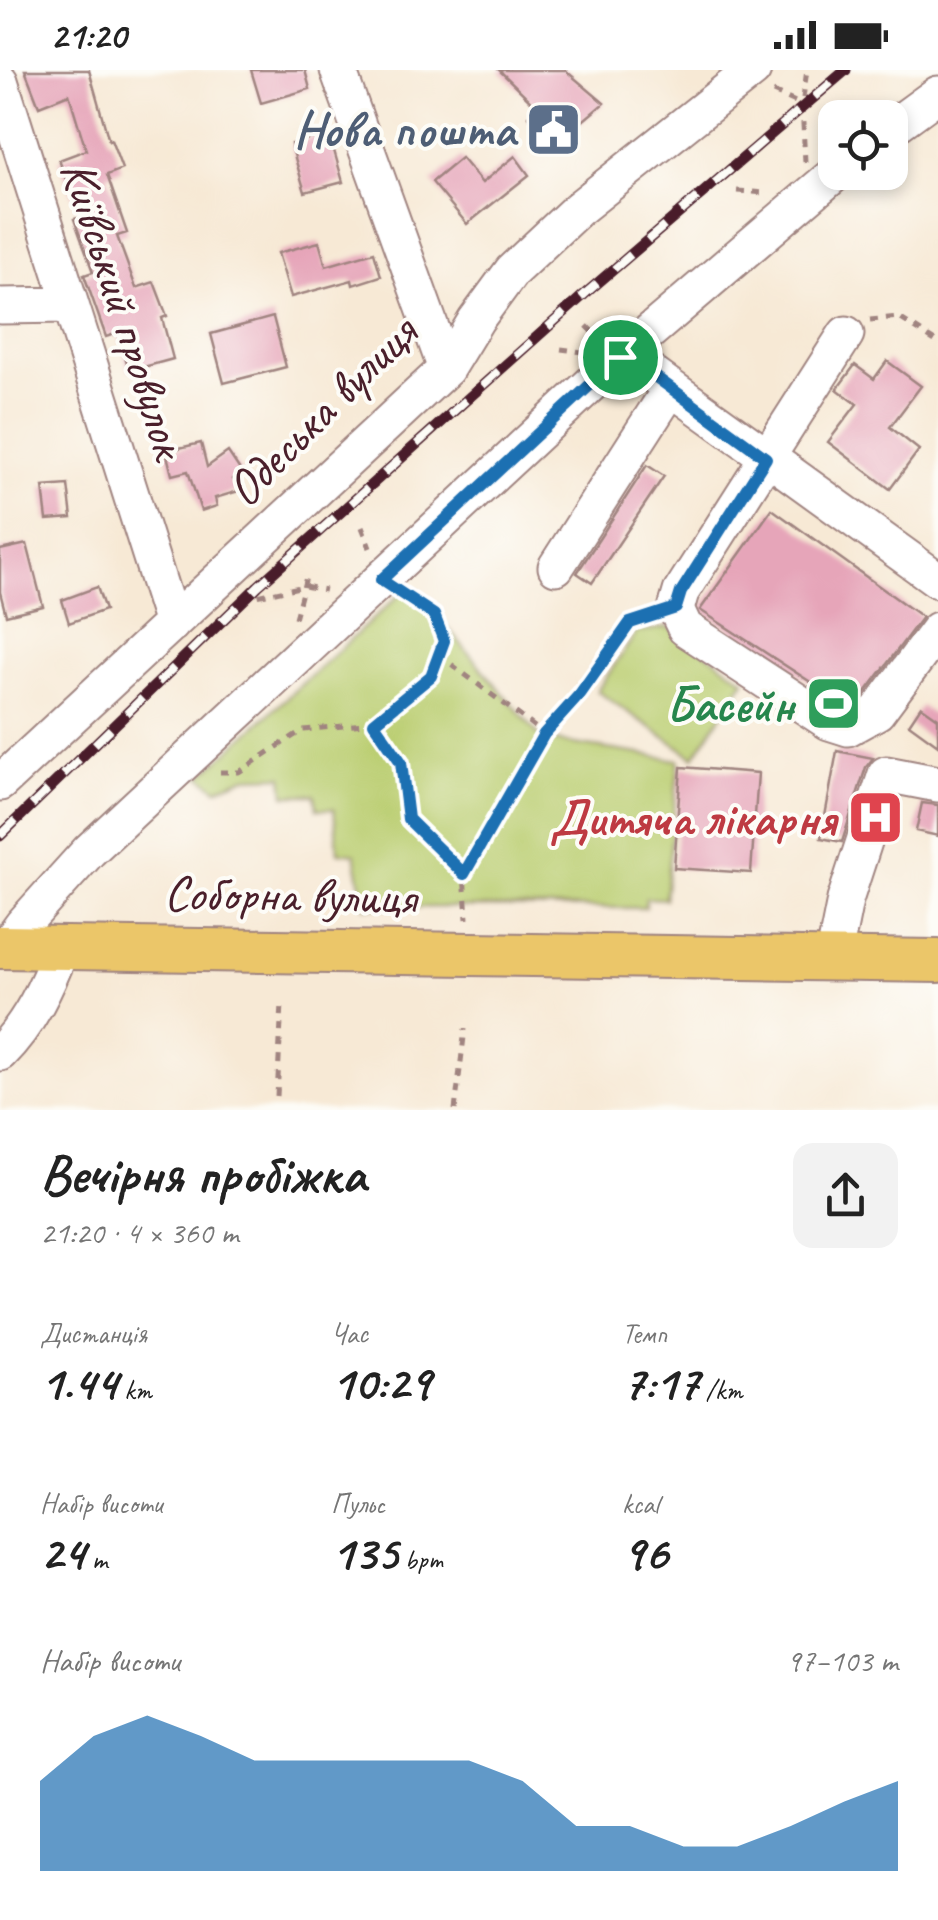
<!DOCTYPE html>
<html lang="uk">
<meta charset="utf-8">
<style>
:root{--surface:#fff;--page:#f2f2f2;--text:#222;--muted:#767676;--accent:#1f6fb2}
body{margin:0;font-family:Caveat,sans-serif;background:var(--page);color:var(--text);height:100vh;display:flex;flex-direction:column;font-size:38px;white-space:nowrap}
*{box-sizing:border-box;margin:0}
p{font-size:32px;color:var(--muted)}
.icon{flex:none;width:55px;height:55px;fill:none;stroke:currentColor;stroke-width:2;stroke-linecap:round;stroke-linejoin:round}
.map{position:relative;height:1040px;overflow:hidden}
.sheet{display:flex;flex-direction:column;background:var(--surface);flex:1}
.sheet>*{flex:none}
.buttons{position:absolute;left:818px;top:30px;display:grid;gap:20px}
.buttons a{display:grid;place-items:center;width:90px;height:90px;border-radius:20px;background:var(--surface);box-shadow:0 5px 15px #0003;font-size:50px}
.pin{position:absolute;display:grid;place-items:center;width:85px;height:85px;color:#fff;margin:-42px;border:5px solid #fff;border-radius:50%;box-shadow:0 2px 10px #0007}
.round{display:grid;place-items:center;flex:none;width:105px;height:105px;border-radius:20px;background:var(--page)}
.overview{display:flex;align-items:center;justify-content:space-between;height:170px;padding:0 40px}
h1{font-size:55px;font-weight:700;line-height:75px}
.metrics{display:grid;grid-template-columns:repeat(3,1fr);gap:15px;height:170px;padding:10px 40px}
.metrics div{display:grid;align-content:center}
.metrics b{font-size:50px;font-weight:700}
.metrics small{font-size:28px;font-weight:400}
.metrics p{font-size:28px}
.chart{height:280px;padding:20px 40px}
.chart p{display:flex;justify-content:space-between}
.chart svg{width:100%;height:180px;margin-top:10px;fill:var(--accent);opacity:.7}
.status{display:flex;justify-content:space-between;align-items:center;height:70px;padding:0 50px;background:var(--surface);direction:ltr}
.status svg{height:28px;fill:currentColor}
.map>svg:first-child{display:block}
.green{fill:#bacd70;stroke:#82764e;stroke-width:2.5}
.building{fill:#e6a5b9}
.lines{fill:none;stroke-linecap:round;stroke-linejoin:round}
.minor-casing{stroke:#a08480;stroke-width:39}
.major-casing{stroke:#a08480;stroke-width:46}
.path{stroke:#a08480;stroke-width:5;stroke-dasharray:8 8;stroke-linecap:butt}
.minor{stroke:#fff;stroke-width:35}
.major{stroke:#ebc669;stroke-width:42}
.rail-casing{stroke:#4a1f2b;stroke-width:11}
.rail{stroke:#fdfcf7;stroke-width:8;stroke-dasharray:22;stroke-linecap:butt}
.route-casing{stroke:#fff;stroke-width:20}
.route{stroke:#1f6fb2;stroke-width:12}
.labels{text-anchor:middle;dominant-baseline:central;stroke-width:8;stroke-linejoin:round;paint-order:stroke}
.service-label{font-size:50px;font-weight:bold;fill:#4e5e75;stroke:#fdfcf7;text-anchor:end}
.street-label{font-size:50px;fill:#4a1f2b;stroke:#fdfcf7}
.leisure-label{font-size:50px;font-weight:bold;fill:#27864d;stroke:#fdfcf7;text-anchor:end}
.health-label{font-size:50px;font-weight:bold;fill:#be3a42;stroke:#fdfcf7;text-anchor:end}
</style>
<div class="status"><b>21:20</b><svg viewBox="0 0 49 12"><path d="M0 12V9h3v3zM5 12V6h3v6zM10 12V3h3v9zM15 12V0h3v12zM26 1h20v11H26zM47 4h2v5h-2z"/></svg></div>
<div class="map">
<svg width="938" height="1040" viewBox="0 0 938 1040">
<rect width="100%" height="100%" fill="#fdfcf7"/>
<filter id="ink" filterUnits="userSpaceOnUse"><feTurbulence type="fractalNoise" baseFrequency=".01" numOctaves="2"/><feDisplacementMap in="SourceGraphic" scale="20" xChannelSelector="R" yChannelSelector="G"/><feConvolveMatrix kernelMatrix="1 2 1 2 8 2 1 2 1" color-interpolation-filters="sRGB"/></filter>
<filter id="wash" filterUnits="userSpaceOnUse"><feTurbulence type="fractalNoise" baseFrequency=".0048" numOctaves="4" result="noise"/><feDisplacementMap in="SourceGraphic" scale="40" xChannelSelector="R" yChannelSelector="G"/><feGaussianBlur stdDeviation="2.25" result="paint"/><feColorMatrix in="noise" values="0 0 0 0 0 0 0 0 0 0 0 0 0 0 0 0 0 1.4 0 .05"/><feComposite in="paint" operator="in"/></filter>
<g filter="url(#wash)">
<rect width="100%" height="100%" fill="#f7e9d5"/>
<path class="green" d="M407,518L450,561L542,669L679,690L665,829L646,828L645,838L365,837L355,784L338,782L334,739H317L315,725H285L283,706L246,707L217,719L201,706Z
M669,557L745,610L694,687L597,621L637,562Z"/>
<g id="blocks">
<path class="building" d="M25,0H89L109,71L111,70L122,99L107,105L127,163L117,166L136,218L154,212L167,246L162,248L173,289L129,301L118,263L106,267L84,205L93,202L74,149L81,147L59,90L86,80L69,24L39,36Z
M251,0H305L310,19L261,33Z
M499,0H565L604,33L552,77L528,46L537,37Z
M329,63L343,112L305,122L291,74Z
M515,86L529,105L467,154L432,112L461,88L482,113Z
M319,172L326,196L374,182L381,206L353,215L352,210L291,227L278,183Z
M273,247L286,297L224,313L211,264Z
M887,291L921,316L890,357L919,380L890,419L828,372L857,334L837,319L855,295L874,309Z
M201,373L207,397L228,382L242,403L233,409L242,420L215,428L217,436L201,441L188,401L172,405L166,381Z
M647,395L664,406L592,513L577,503Z
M68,415L72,448L47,450L43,417Z
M772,439L922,547L863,626L846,635L700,540Z
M27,474L43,536L6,545L0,522V480Z
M97,517L105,540L69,553L62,530Z
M921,636L938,648V675L909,654Z
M837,681L873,688L866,697L842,772L821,768Z
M681,697L758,703L751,803L674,798Z
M922,733L938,735V766L916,761Z"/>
</g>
</g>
<g filter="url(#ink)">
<use href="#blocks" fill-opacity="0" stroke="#a08480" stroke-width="2.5"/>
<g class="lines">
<defs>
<path id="minor" d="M338,0L446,299
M0,11L172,554
M890,59L938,24
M0,236L69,235
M846,264L681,522L676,539L685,558L829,652L848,658L877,642L938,560
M620,287L634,291L938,510
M556,497L671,318
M0,713L446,299L476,250L512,201L578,139L753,0
M6,877L23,854L89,781L620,287L837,102
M833,890L845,830L886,704L938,714
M0,983C30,953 47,916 62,877"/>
<path id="major" d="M0,877L938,891"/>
</defs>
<use href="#minor" class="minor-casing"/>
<use href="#major" class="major-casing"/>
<path class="path" d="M773,22L802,35
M805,92L802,35L807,0
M737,121L766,123
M870,250L898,247L938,273
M587,256L599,268
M561,279L583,282
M362,457L370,478
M404,525L434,545L444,571L431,606L374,653L401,691L408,749L464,803L467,849
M243,529L304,516L325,520
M295,548L306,507
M439,585L544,664L579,625L629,553L650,547
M220,702H239L303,660L374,653
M464,803L544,664
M277,1026L282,934
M455,1040L465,959"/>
<use href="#minor" class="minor"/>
<use href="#major" class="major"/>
<defs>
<path id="rail" d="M0,766L258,516L586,223L846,0"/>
</defs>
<use href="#rail" class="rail-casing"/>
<use href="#rail" class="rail"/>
</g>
</g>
<g class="lines" filter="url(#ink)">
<defs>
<path id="route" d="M620,287L634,291L766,388L681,522L676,538L630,553L580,624L544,664L464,804L408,749L401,692L374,653L431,606L444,571L434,545L381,510Z"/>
</defs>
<use href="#route" class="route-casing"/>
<use href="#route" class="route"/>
</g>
<defs>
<symbol id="civic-square" viewBox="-11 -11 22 22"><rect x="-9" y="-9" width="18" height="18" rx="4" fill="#5c6f8a" stroke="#fdfcf7"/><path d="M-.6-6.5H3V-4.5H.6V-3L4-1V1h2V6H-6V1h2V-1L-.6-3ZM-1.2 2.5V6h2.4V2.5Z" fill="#fff"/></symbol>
<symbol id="stadium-square" viewBox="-11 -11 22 22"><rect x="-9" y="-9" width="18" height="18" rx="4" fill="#2e9e5b" stroke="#fdfcf7"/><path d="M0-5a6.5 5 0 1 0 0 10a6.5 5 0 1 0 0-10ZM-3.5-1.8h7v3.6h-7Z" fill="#fff"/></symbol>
<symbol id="hospital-square" viewBox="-11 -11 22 22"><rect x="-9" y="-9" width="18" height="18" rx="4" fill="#e0444e" stroke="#fdfcf7"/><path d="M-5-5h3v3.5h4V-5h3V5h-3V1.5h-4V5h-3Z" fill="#fff"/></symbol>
</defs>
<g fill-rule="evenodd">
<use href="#civic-square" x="522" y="28" width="63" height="63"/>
<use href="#stadium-square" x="802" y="602" width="63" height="63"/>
<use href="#hospital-square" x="844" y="716" width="63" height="63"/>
</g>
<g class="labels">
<g class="service-label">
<text x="515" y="59">Нова пошта</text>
</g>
<g class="street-label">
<text transform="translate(124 239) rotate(72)">Київський провулок</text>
<text transform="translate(321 341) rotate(-45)">Одеська вулиця</text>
<text transform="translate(290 825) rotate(1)">Соборна вулиця</text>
</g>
<g class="leisure-label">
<text x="794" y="634">Басейн</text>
</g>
<g class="health-label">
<text x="836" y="748">Дитяча лікарня</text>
</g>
</g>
</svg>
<div class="buttons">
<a><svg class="icon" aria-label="locate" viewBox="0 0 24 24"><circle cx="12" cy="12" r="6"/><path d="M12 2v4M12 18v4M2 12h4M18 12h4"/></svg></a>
</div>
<div class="pin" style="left:620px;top:287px;background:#1e9e55"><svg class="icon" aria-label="arrive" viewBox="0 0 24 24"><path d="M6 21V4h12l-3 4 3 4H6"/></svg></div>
</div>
<section class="sheet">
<div class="overview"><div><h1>Вечірня пробіжка</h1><p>21:20 · 4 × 360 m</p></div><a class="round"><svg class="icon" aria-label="share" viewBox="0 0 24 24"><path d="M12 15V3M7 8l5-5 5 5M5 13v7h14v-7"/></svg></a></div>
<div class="metrics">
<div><p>Дистанція</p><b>1.44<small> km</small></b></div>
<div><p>Час</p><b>10:29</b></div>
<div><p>Темп</p><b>7:17<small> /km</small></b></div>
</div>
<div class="metrics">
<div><p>Набір висоти</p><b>24<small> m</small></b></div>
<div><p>Пульс</p><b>135<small> bpm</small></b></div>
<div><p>kcal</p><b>96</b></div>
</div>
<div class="chart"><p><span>Набір висоти</span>97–103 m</p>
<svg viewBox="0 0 160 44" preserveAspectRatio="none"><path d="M0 44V22L10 11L20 6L30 11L40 17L50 17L60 17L70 17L80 17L90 22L100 33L110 33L120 38L130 38L140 33L150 27L160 22V44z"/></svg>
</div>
</section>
